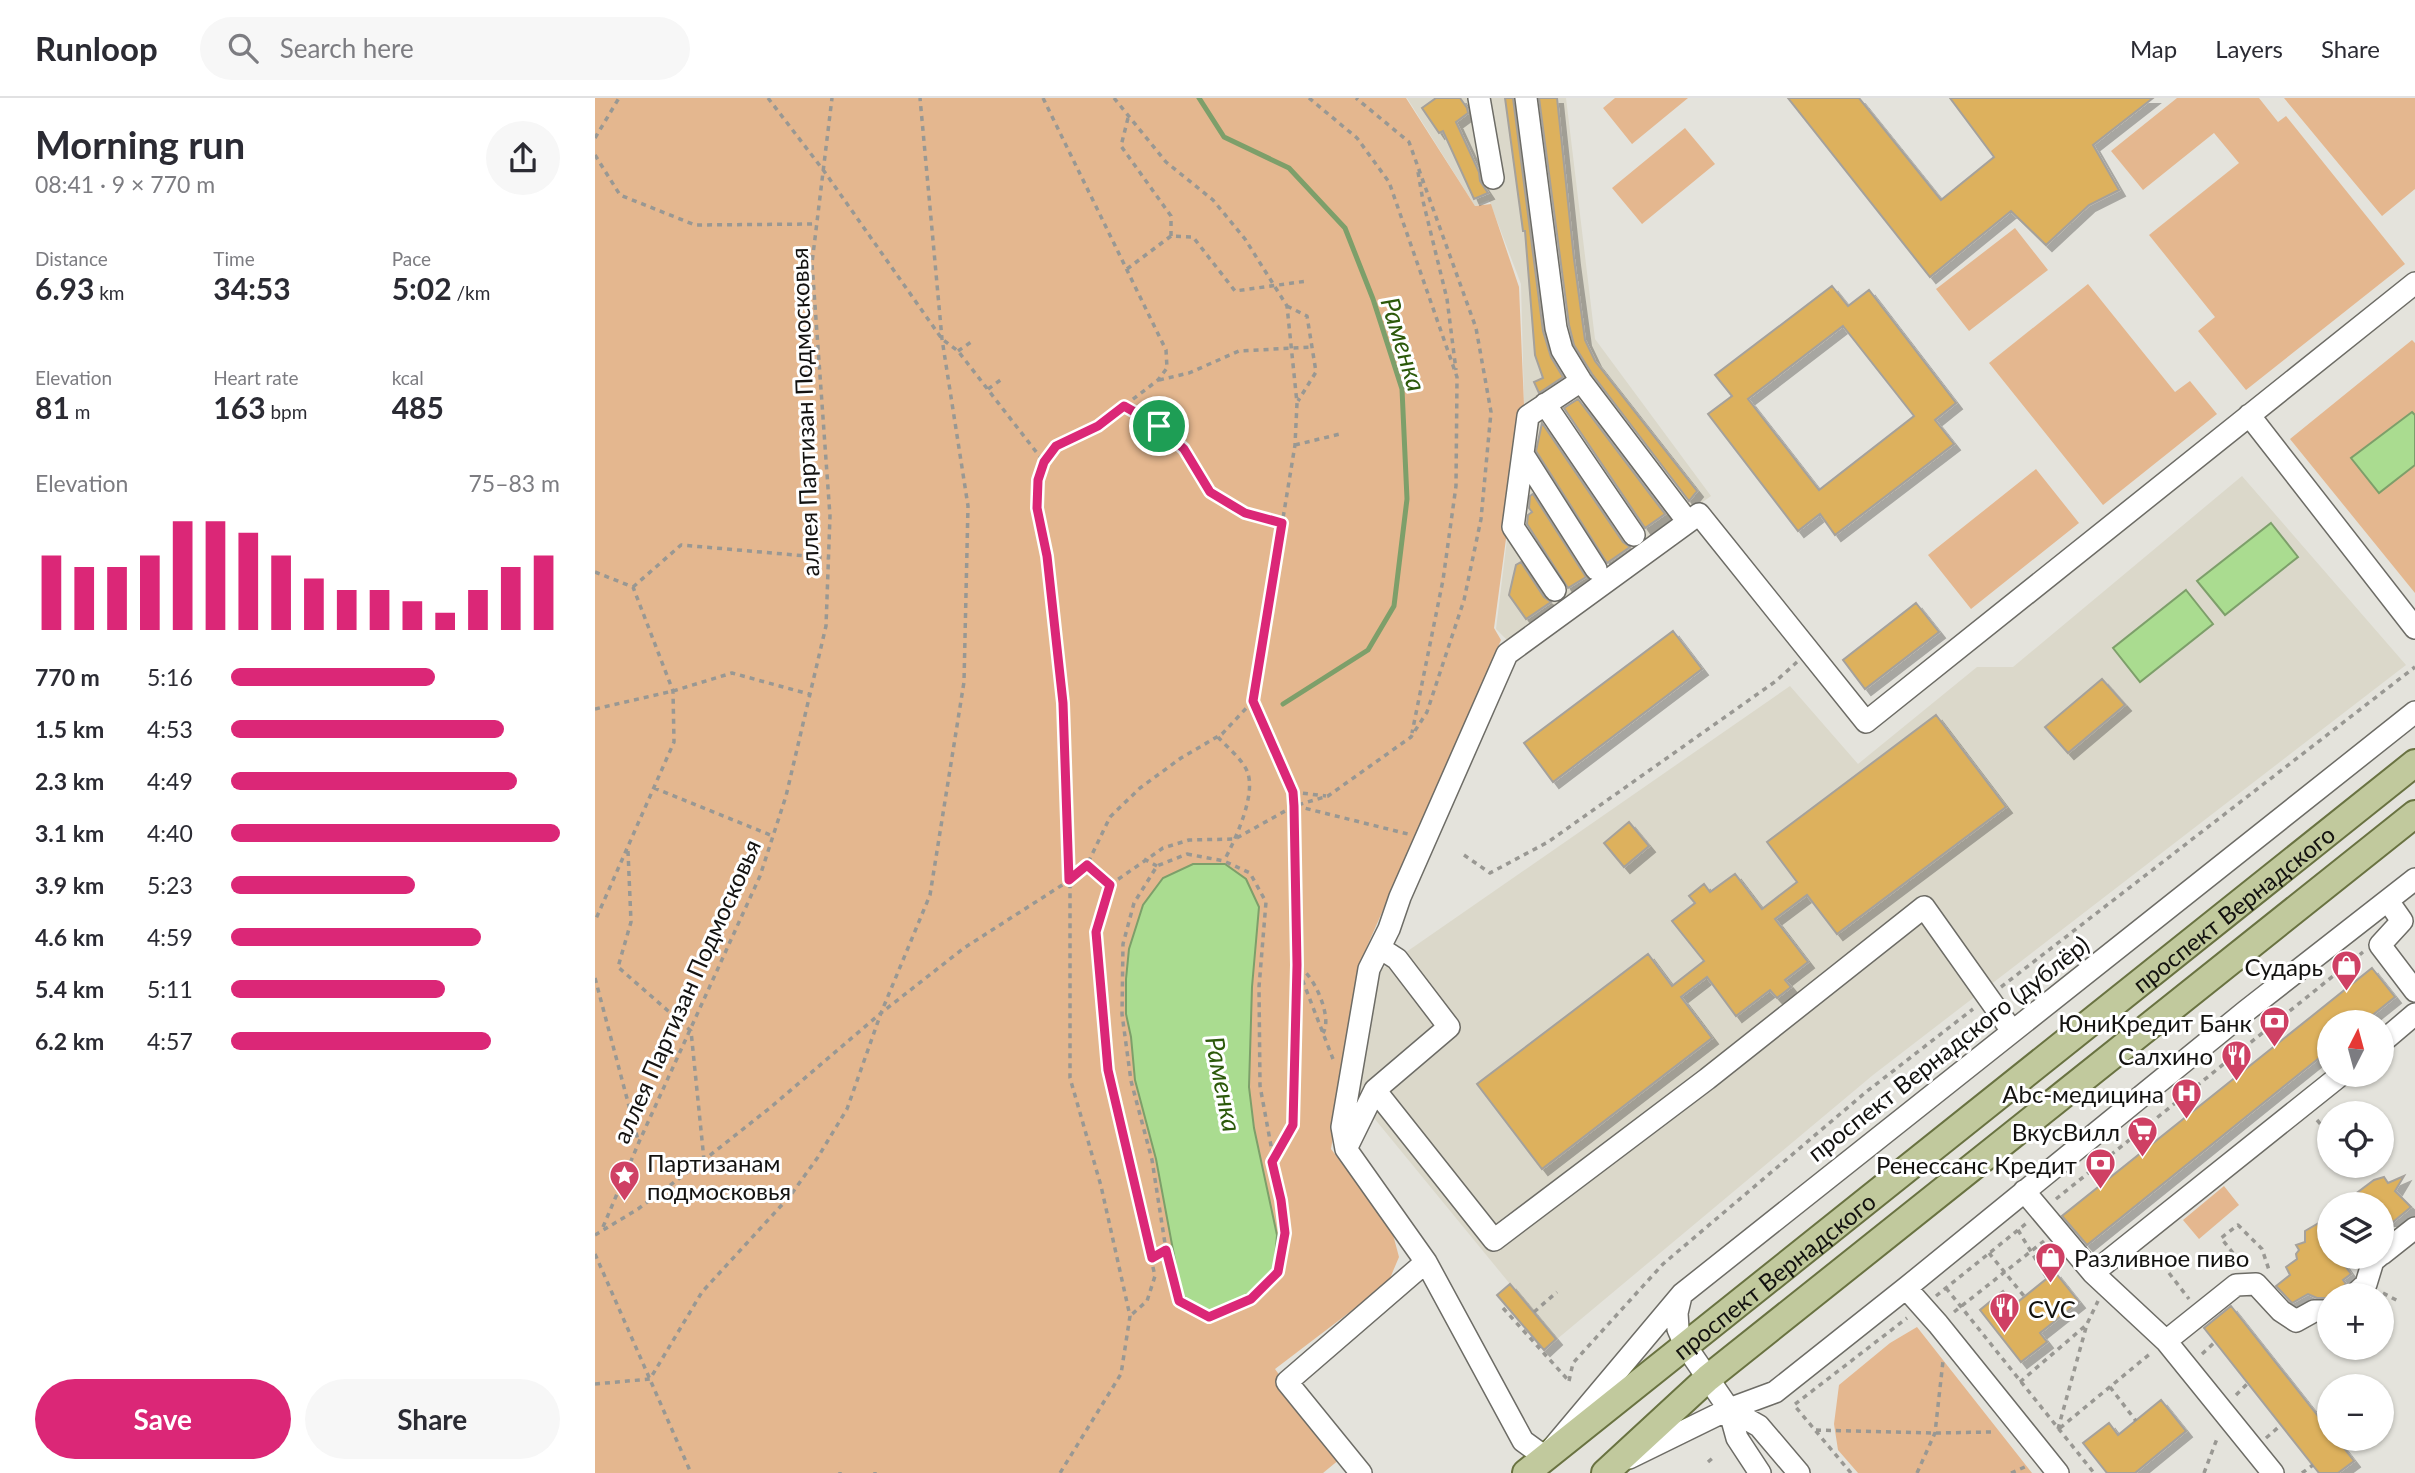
<!DOCTYPE html>
<meta charset="utf-8">
<style>
:root{--surface:#fff;--page:#f7f7f7;--text:#2b2b33;--muted:#7c7c81;--line:#e1e1e2;--accent:#db2777}
body{margin:0;font-family:Lato,sans-serif;background:var(--page);color:var(--text);height:100vh;display:flex;flex-direction:column;font-size:26px;white-space:nowrap}
*{box-sizing:border-box;margin:0}
p{font-size:23px;color:var(--muted)}
.icon{flex:none;width:38px;height:38px;fill:none;stroke:currentColor;stroke-width:2;stroke-linecap:round;stroke-linejoin:round}
.map{position:relative;flex:1;overflow:hidden}
.drawer{display:flex;flex-direction:column;background:var(--surface);width:595px}
.drawer>*{flex:none}
.needle{width:46px;rotate:6deg}
.tools{position:absolute;left:1722px;top:912px;display:grid;gap:14px}
.tools a{display:grid;place-items:center;width:77px;height:77px;border-radius:50%;background:var(--surface);box-shadow:0 2px 5px #0004;font-size:35px}
.pin{position:absolute;display:grid;place-items:center;width:60px;height:60px;color:#fff;margin:-30px;border:4px solid #fff;border-radius:50%;box-shadow:0 2px 7px #0007}
.round{display:grid;place-items:center;flex:none;width:74px;height:74px;border-radius:37px;background:var(--page)}
.overview{display:flex;align-items:center;justify-content:space-between;height:119px;padding:0 35px}
h1{font-size:38px;font-weight:700;line-height:52px}
.figures{display:grid;grid-template-columns:repeat(3,1fr);gap:10px;height:119px;padding:7px 35px}
.figures div{display:grid;align-content:center}
.figures b{font-size:30px;font-weight:700}
.figures small{font-size:19px;font-weight:400}
.figures p{font-size:19px}
.chart{height:196px;padding:14px 35px}
.chart p{display:flex;justify-content:space-between}
.chart svg{width:100%;height:126px;margin-top:7px;stroke:var(--accent);stroke-width:6}
.button{display:flex;gap:14px;margin-top:auto;padding:14px 35px}
.button a{flex:1;height:80px;border-radius:42px;background:var(--accent);color:#fff;font-size:28px;font-weight:700;line-height:80px;text-align:center}
.button a+a{background:var(--page);color:var(--text)}
ul{padding:0 35px;list-style:none;font-size:23px}
li{display:grid;grid-template-columns:112px 84px 1fr;align-items:center;height:52px}
li i{height:18px;border-radius:9px;background:var(--accent)}
header{display:flex;align-items:center;gap:42px;box-sizing:border-box;height:98px;padding:0 35px;background:var(--surface);border-bottom:2px solid var(--line)}
header strong{font-size:33px}
nav{display:flex;gap:38px;margin-inline-start:auto;font-size:24px}
.search{width:490px;height:63px;background:var(--page);display:flex;align-items:center;gap:18px;box-sizing:border-box;padding:0 24px;border-radius:38px;color:var(--muted);font-size:26px}
main{display:flex;flex:1;min-height:0}
.map>svg:first-child{display:block}
.built{fill:#dbd8ca}
.green{fill:#e4b78f}
.water{fill:#aadc90;stroke:#7d9f6a;stroke-width:2}
.lines{fill:none;stroke-linecap:round;stroke-linejoin:round}
.stream{stroke:#7d9f6a;stroke-width:5}
.building{fill:#ddb15d;stroke:#a5a19b;stroke-width:2;fill-rule:evenodd;filter:url(#shadow)}
.minor-casing{stroke:#6d6c66;stroke-width:24}
.major-casing{stroke:#697241;stroke-width:30}
.path{stroke:#999893;stroke-width:3.5;stroke-dasharray:5 5;stroke-linecap:butt}
.minor{stroke:#fff;stroke-width:21}
.major{stroke:#c1c99d;stroke-width:26}
.route-casing{stroke:#fff;stroke-width:14}
.route{stroke:#db2777;stroke-width:9}
.labels{text-anchor:middle;dominant-baseline:central;stroke-width:6;stroke-linejoin:round;paint-order:stroke}
.street-label{font-size:24px;fill:#131210;stroke:#fff}
.poi-label{font-size:24px;fill:#131210;stroke:#fff;text-anchor:end}
.water-label{font-size:26px;font-style:italic;fill:#2c590a;stroke:#fff}
</style>
<header>
<strong>Runloop</strong>
<div class="search"><svg class="icon" aria-label="search" viewBox="0 0 24 24"><circle cx="10" cy="10" r="6"/><path d="M15 15l6 6"/></svg>Search here</div>
<nav><a>Map</a><a>Layers</a><a>Share</a></nav>
</header>
<main>
<section class="drawer">
<div class="overview"><div><h1>Morning run</h1><p>08:41 · 9 × 770 m</p></div><a class="round"><svg class="icon" aria-label="share" viewBox="0 0 24 24"><path d="M12 15V3M7 8l5-5 5 5M5 13v7h14v-7"/></svg></a></div>
<div class="figures">
<div><p>Distance</p><b>6.93<small> km</small></b></div>
<div><p>Time</p><b>34:53</b></div>
<div><p>Pace</p><b>5:02<small> /km</small></b></div>
</div>
<div class="figures">
<div><p>Elevation</p><b>81<small> m</small></b></div>
<div><p>Heart rate</p><b>163<small> bpm</small></b></div>
<div><p>kcal</p><b>485</b></div>
</div>
<div class="chart"><p><span>Elevation</span>75–83 m</p>
<svg viewBox="0 0 160 44" preserveAspectRatio="none"><path d="M5 44V18M15 44V22M25 44V22M35 44V18M45 44V6M55 44V6M65 44V10M75 44V18M85 44V26M95 44V30M105 44V30M115 44V34M125 44V38M135 44V30M145 44V22M155 44V18"/></svg>
</div>
<ul>
<li><b>770 m</b>5:16<i style="width:62%"></i></li>
<li><b>1.5 km</b>4:53<i style="width:83%"></i></li>
<li><b>2.3 km</b>4:49<i style="width:87%"></i></li>
<li><b>3.1 km</b>4:40<i style="width:100%"></i></li>
<li><b>3.9 km</b>5:23<i style="width:56%"></i></li>
<li><b>4.6 km</b>4:59<i style="width:76%"></i></li>
<li><b>5.4 km</b>5:11<i style="width:65%"></i></li>
<li><b>6.2 km</b>4:57<i style="width:79%"></i></li>
</ul>
<div class="button"><a>Save</a><a>Share</a></div>
</section>
<div class="map">
<svg width="1820" height="1375" viewBox="0 0 1820 1375">
<defs>
<filter id="shadow"><feDropShadow dx="6" dy="6" stdDeviation="0" flood-color="#0004"/></filter>
</defs>
<rect width="100%" height="100%" fill="#e4e3dc"/>
<path class="built" d="M812,0H971L1000,241L1116,398L914,544L901,531L929,303L926,186L894,102L880,108Z
M1647,378L1811,567L1278,977L949,1252L902,1197L915,1186L779,1020L754,1019L781,875L1195,588L1263,666L1382,569H1418Z"/>
<path class="green" d="M0,0H811L880,108L896,106L924,189L929,307L899,530L906,542L767,860L736,1051L796,1129L804,1159L793,1185L680,1271L745,1361L728,1375H0Z
M1020,0H1093L1037,46L1008,10Z
M1582,0H1664L1683,24L1691,18L1810,166L1651,292L1603,233L1620,219L1554,137L1644,65L1619,35L1548,92L1516,53Z
M1689,0H1820V91L1787,118Z
M1090,30L1120,66L1047,126L1017,90Z
M1420,130L1453,172L1374,233L1341,191Z
M1493,186L1580,294L1595,283L1622,316L1508,407L1394,265Z
M1817,242L1820,245V495L1695,341Z
M1441,371L1484,425L1376,511L1333,457Z
M1629,1088L1644,1107L1604,1141L1588,1122Z
M1322,1229L1437,1375H1263L1243,1352L1239,1326L1244,1287L1295,1245Z"/>
<path class="water" d="M1817,314L1820,317V367L1784,395L1756,360Z
M1676,425L1703,459L1630,517L1602,483Z
M1591,492L1618,526L1545,584L1518,550Z
M598,766H630L651,781L664,809L657,889L654,989L659,1030L682,1137L679,1173L652,1200L613,1216L587,1200L561,1061L540,982L536,939L531,916V881L534,851L548,807L568,780Z"/>
<g class="lines">
<path class="stream" d="M604,0L629,39L694,70L750,130L778,201L807,291L812,401L799,508L773,552L688,606"/>
</g>
<path class="building" d="M841,0H865L872,10L873,15L861,24L884,74L885,83L893,95L879,101L848,33L844,35L827,10Z
M910,0H918L948,233L956,259L968,279L944,295L939,284L948,280L940,257L930,133H928Z
M944,0H962L979,161L990,242L1000,263L1102,393L1094,403L997,276L979,247L974,227Z
M1193,0H1264L1346,102L1399,59L1355,0H1558L1498,47L1524,92L1494,107L1451,147L1416,113L1335,179Z
M1237,188L1253,208L1274,192L1361,305L1340,322L1359,346L1240,437L1225,416L1203,433L1113,316L1137,298L1120,277ZM1248,228L1319,318L1224,392L1153,301Z
M983,301L1070,416L1050,430L969,310Z
M947,325L1028,444L1035,449L1012,465L941,353Z
M938,396L991,479L973,490L932,426L933,417L937,414L934,410L935,398Z
M926,464L949,499L956,504L931,521L914,497L921,467Z
M1321,505L1344,534L1270,591L1248,562Z
M1078,533L1107,571L958,684L929,645Z
M1507,581L1530,607L1473,655L1450,629Z
M1341,617L1411,709L1242,836L1212,797L1180,821L1213,864L1190,882L1196,889L1182,900L1175,892L1141,918L1112,879L1086,899L1117,940L947,1071L882,986L1053,856L1077,888L1109,863L1077,823L1100,805L1094,798L1109,786L1115,794L1140,776L1167,811L1202,784L1172,744Z
M1034,724L1054,748L1029,769L1009,745Z
M1777,870L1800,899L1769,924H1734V952L1492,1147L1467,1118Z
M1809,1078L1800,1093L1816,1109L1798,1124L1794,1121L1787,1126V1106H1747L1779,1082L1789,1079L1793,1085Z
M1734,1119V1158H1743L1756,1176L1748,1182L1751,1186L1738,1197H1734V1200H1722L1713,1196L1697,1205L1681,1188L1695,1177L1691,1169L1702,1161L1701,1156L1704,1152L1701,1147L1710,1144V1133Z
M1460,1174L1484,1204L1445,1235L1452,1244L1426,1264L1385,1212L1408,1193L1419,1207Z
M915,1186L961,1241L949,1252L902,1197Z
M1636,1208L1734,1332V1340H1741L1759,1363L1743,1375H1724L1609,1230Z
M1566,1302L1591,1333L1540,1375H1512L1488,1345L1514,1325L1523,1337Z"/>
<g class="lines">
<defs>
<path id="minor" d="M884,0L898,80
M931,0L961,230L967,252L986,283L1093,424
M1820,185L1271,624L1104,416L912,556L805,799L794,831L774,871L747,1029L751,1051L831,1164L928,1343L950,1359L1087,1196L1820,614
M950,306L1039,437
M1654,317L1820,530
M929,358L1001,471
M960,492L918,429L933,318L986,283
M1793,803L1807,823L1785,847L1820,893
M1787,944L1820,916
M780,992L854,929L802,861L785,850
M751,1051L780,992L899,1142L1112,981L1329,809L1417,933
M1429,1093L1498,1175L1571,1243L1678,1375
M1787,1156L1820,1130
M1498,1175L1747,976
M1311,1190L1343,1226L1463,1375
M1759,1197L1771,1186L1778,1163L1784,1158
M1086,1198L1082,1215L1083,1231L1090,1247L1134,1311L1142,1340L1165,1375
M1571,1243L1641,1187L1661,1186L1686,1213L1701,1223L1719,1213H1734
M1134,1311L1164,1328L1204,1375
M1034,1360L1134,1311L1180,1294L1311,1190L1651,913L1820,781
M766,1375L692,1284L831,1164"/>
<g id="major">
<path id="s1" d="M931,1375L1820,665"/>
<path d="M1010,1375L1113,1280L1820,716"/>
</g>
</defs>
<use href="#minor" class="minor-casing"/>
<use href="#major" class="major-casing"/>
<path class="path" d="M173,0L229,73L347,241L363,253L449,364
M448,0L571,252L572,270L563,282L503,328L461,348L449,364L443,381L442,410L452,458L468,605L475,782V980L506,1088L535,1218L526,1276L465,1375
M519,0L571,64L618,102L650,141L692,208L702,305L700,347L658,603L698,694L702,868L738,961
M714,0L762,40L794,84L862,279L861,388L848,482L817,635
M533,20L526,48L576,118V138
M0,40L24,0
M0,57L25,97L100,127L222,126
M823,74L828,103L852,201L861,272
M532,171L576,138L598,139L640,193L712,183
M692,208L712,218L721,274L703,303
M363,253L379,242
M564,282L594,275L644,253L717,249
M393,291L407,281
M529,308L564,328L589,351L615,394L650,415L687,425
M700,347L745,336
M0,474L38,489L78,593L79,644L0,823
M38,489L86,447L234,460
M0,611L78,593L137,575L214,596
M623,639C632,649 647,661 652,673C662,696 640,742 629,763
M59,690L178,738
M698,694L731,698
M701,708L813,736
M33,753L36,824L23,869L96,933L109,1062
M592,756L629,763L655,775L671,804L664,889L665,988L686,1102L689,1135L683,1174L656,1201L614,1219L585,1203L571,1152L557,1062L536,983L527,916L528,846L539,805L562,768Z
M869,757L895,775L953,744L1181,583L1202,564
M549,761L562,768
M492,767L515,787L501,834L513,972L560,1178L552,1203L535,1218
M515,787L568,750L594,742L640,741L699,708L733,698L816,639L832,614L869,502L886,421L896,314L881,230L814,44L761,0
M704,869C719,877 738,920 728,935
M0,880L43,1042
M1406,889L1820,569
M1722,1022L1734,1036
M678,1063L698,1027L702,870
M1461,1101L1768,854
M8,1129L44,1044L165,778L191,698L231,528L235,418L217,165L237,0
M1423,1132L1452,1180
M0,1137L43,1111L109,1062L176,1009L286,915L335,797L369,584L373,408L347,241L325,0
M1394,1155L1429,1198
M1638,1155L1626,1140L1643,1127L1667,1151L1674,1172
M0,1156L96,1375
M557,1160L571,1153
M1574,1175L1594,1201
M1351,1190L1499,1375
M1788,1195L1805,1204
M1341,1198L1433,1124
M908,1210L974,1283
M939,1214L962,1194
M1359,1214L1449,1143
M1607,1256L1620,1244
M974,1283L978,1265L1068,1166L1271,994L1378,911
M1425,1284L1490,1228
M0,1286L55,1281L107,1194L195,1098L223,1059L252,1011L286,915L369,850L475,782L492,767L515,719L545,690L586,660L627,636L658,603
M1515,1289L1541,1323
M1641,1297L1653,1285
M1465,1330L1556,1255
M1463,1331L1492,1226L1503,1203
M1221,1332L1340,1335L1397,1334
M1671,1340L1686,1327
M1113,1364L1120,1358
M245,1375V1374
M280,1375V1374
M1256,1375L1199,1307L1312,1220
M1322,1375L1340,1335L1348,1263
M1416,1375L1432,1368
M1609,1375L1623,1338
M1707,1375L1718,1367"/>
<use href="#minor" class="minor"/>
<use href="#major" class="major"/>
</g>
<g class="lines">
<defs>
<path id="route" d="M529,308L564,328L589,351L615,394L650,415L687,425L658,603L698,694L699,708L702,867L698,1027L677,1064L686,1102L690,1135L683,1174L656,1201L614,1219L584,1203L571,1152L557,1160L513,972L501,834L515,787L492,767L474,782L468,605L452,458L442,410L443,382L449,364L461,348L503,328Z"/>
</defs>
<use href="#route" class="route-casing"/>
<use href="#route" class="route"/>
</g>
<defs>
<symbol id="shop-pin" viewBox="-11 -11 22 30"><path d="M0 17L-7.5 6A9.5 9.5 0 1 1 7.5 6Z" fill="#cf4064" stroke="#fff"/><path d="M-5-2.5h2.3a2.7 3.5 0 0 1 5.4 0H5L5.5 6h-11ZM-1.5-2.5h3a1.5 2.3 0 0 0-3 0Z" fill="#fff"/></symbol>
<symbol id="bank-pin" viewBox="-11 -11 22 30"><path d="M0 17L-7.5 6A9.5 9.5 0 1 1 7.5 6Z" fill="#cf4064" stroke="#fff"/><path d="M-6-4H6V4H-6ZM0-2.3a2.3 2.3 0 1 0 0 4.6a2.3 2.3 0 1 0 0-4.6Z" fill="#fff"/></symbol>
<symbol id="restaurant-pin" viewBox="-11 -11 22 30"><path d="M0 17L-7.5 6A9.5 9.5 0 1 1 7.5 6Z" fill="#cf4064" stroke="#fff"/><path d="M-5-6h1v4h1v-4h1v4h1v-4h1v5L-1.5 .5V6h-2V.5L-5-1ZM5-6V6H3V1.5H1.5Q1.5-4 5-6Z" fill="#fff"/></symbol>
<symbol id="hospital-pin" viewBox="-11 -11 22 30"><path d="M0 17L-7.5 6A9.5 9.5 0 1 1 7.5 6Z" fill="#cf4064" stroke="#fff"/><path d="M-5-5h3v3.5h4V-5h3V5h-3V1.5h-4V5h-3Z" fill="#fff"/></symbol>
<symbol id="supermarket-pin" viewBox="-11 -11 22 30"><path d="M0 17L-7.5 6A9.5 9.5 0 1 1 7.5 6Z" fill="#cf4064" stroke="#fff"/><path d="M-6-5.5h2.5l.6 2H6L4.5 2H-2.5L-4.4-4H-6ZM-1.5 3.2a1.3 1.3 0 1 0 .1 0ZM3 3.2a1.3 1.3 0 1 0 .1 0Z" fill="#fff"/></symbol>
<symbol id="sight-pin" viewBox="-11 -11 22 30"><path d="M0 17L-7.5 6A9.5 9.5 0 1 1 7.5 6Z" fill="#cf4064" stroke="#fff"/><path d="M0-6L1.8-2.2L6-1.7L2.9 1.2L3.7 5.4L0 3.3L-3.7 5.4L-2.9 1.2L-6-1.7L-1.8-2.2Z" fill="#fff"/></symbol>
</defs>
<g fill-rule="evenodd">
<use href="#shop-pin" x="1734" y="850" width="35" height="47"/>
<use href="#bank-pin" x="1662" y="906" width="35" height="47"/>
<use href="#restaurant-pin" x="1624" y="940" width="35" height="47"/>
<use href="#hospital-pin" x="1574" y="978" width="35" height="47"/>
<use href="#supermarket-pin" x="1530" y="1016" width="35" height="47"/>
<use href="#bank-pin" x="1488" y="1048" width="35" height="47"/>
<use href="#sight-pin" x="12" y="1060" width="35" height="47"/>
<use href="#shop-pin" x="1438" y="1142" width="35" height="47"/>
<use href="#restaurant-pin" x="1392" y="1192" width="35" height="47"/>
</g>
<g class="labels">
<g class="street-label">
<text transform="translate(209 314) rotate(-92)">аллея Партизан Подмосковья</text>
<text stroke="none"><textPath href="#s1" startOffset="905">проспект Вернадского</textPath></text>
<text transform="translate(91 893) rotate(-66)">аллея Партизан Подмосковья</text>
<text transform="translate(1353 950) rotate(-38)">проспект Вернадского (дублёр)</text>
<text stroke="none"><textPath href="#s1" startOffset="317">проспект Вернадского</textPath></text>
</g>
<g class="poi-label">
<text x="1728" y="868">Сударь</text>
<text x="1657" y="924">ЮниКредит Банк</text>
<text x="1618" y="957">Салхино</text>
<text x="1569" y="995">Abc-медицина</text>
<text x="1525" y="1033">ВкусВилл</text>
<text x="52" y="1064" text-anchor="start">Партизанам<tspan x="52" dy="28">подмосковья</tspan></text>
<text x="1482" y="1066">Ренессанс Кредит</text>
<text x="1479" y="1159" text-anchor="start">Разливное пиво</text>
<text x="1433" y="1210" text-anchor="start">CVC</text>
</g>
<g class="water-label">
<text transform="translate(809 246) rotate(73)">Раменка</text>
<text transform="translate(629 986) rotate(79)">Раменка</text>
</g>
</g>
</svg>
<div class="tools">
<a><svg class="needle" viewBox="-14 -14 28 28"><path d="M0-13l5 13h-10z" fill="#e53935"/><path d="M0 13l5-13h-10z" fill="#7c7c81"/></svg></a>
<a><svg class="icon" aria-label="locate" viewBox="0 0 24 24"><circle cx="12" cy="12" r="6"/><path d="M12 2v4M12 18v4M2 12h4M18 12h4"/></svg></a>
<a><svg class="icon" aria-label="layers" viewBox="0 0 24 24"><path d="M12 4l9 5-9 5-9-5zM3 14l9 5 9-5"/></svg></a>
<a>+</a>
<a>−</a>
</div>
<div class="pin" style="left:564px;top:328px;background:#1e9e55"><svg class="icon" aria-label="arrive" viewBox="0 0 24 24"><path d="M6 21V4h12l-3 4 3 4H6"/></svg></div>
</div>
</main>
